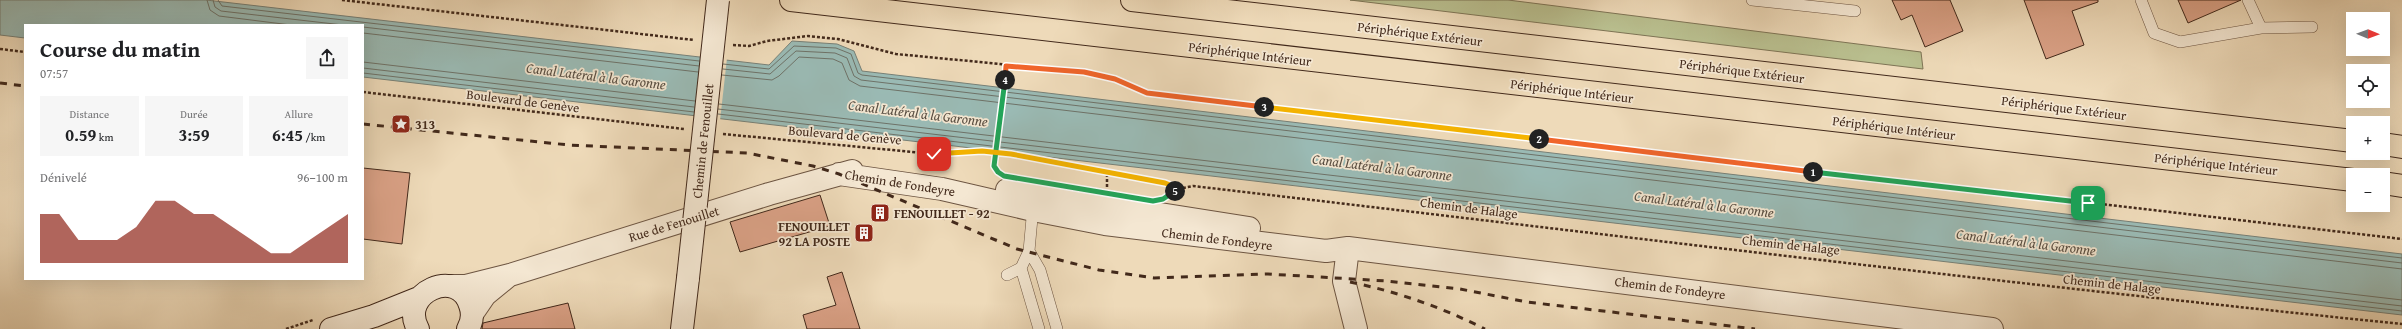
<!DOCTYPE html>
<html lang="fr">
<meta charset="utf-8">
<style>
:root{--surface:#fff;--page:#f6f6f6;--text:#202124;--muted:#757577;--accent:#8f2418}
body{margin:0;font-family:"Gentium Book Plus",serif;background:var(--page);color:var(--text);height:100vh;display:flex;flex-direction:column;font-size:15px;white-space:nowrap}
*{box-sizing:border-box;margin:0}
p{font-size:13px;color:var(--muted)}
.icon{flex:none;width:22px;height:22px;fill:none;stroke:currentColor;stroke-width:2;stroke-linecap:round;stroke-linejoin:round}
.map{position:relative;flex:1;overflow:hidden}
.panel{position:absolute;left:24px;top:24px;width:340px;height:256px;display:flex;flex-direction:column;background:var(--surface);border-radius:0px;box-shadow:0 4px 16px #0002}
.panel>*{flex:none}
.needle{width:26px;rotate:91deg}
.fabs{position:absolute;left:2346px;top:12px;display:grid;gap:8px}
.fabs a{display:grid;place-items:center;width:44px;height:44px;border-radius:0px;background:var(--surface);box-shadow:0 4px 16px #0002;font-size:20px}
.pin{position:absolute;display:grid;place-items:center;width:34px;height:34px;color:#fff;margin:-17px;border-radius:8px;box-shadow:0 2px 6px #0006}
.km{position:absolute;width:20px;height:20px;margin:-10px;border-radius:50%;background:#222;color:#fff;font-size:11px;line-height:20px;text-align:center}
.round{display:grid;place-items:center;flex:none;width:42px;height:42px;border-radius:0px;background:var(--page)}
.head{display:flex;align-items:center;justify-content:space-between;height:68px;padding:0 16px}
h1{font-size:22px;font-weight:700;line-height:30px}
.metrics{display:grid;grid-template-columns:repeat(3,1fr);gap:6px;height:68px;padding:4px 16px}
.metrics div{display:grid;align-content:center;border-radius:0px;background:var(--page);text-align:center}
.metrics b{font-size:17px;font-weight:700}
.metrics small{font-size:11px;font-weight:400}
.metrics p{font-size:11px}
.chart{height:112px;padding:8px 16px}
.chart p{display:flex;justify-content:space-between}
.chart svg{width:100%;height:72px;margin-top:4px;fill:var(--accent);opacity:.7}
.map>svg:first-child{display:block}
.green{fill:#b9bf8f;stroke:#7e7455}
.water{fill:#9abab4;stroke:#778077}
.pier{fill:#eedab9}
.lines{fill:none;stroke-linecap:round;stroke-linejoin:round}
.shore{stroke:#6e7268;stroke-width:1}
.building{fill:#daa186;stroke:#42291b}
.lane-casing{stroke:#6d5542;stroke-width:12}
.street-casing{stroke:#6d5542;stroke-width:24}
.secondary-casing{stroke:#42291b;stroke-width:24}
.highway-casing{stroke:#42291b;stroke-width:24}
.path{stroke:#42291b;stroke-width:2.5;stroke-dasharray:3 2;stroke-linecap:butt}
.lane{stroke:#f4e7d2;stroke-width:11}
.street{stroke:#f4e7d2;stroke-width:22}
.secondary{stroke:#f4e7d2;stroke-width:22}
.highway{stroke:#eedab9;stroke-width:22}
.rail{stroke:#42291b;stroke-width:3;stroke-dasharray:7 7;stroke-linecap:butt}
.secondary-bridge-casing{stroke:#42291b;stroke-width:24;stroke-linecap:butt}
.path-bridge{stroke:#42291b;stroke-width:2.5;stroke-dasharray:3 2;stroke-linecap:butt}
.secondary-bridge{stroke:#f4e7d2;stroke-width:22}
.split-1-casing{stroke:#fff;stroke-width:8}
.split-2-casing{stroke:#fff;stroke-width:8}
.split-3-casing{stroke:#fff;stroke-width:8}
.split-4-casing{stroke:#fff;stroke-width:8}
.split-5-casing{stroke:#fff;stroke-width:8}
.split-6-casing{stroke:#fff;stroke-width:8}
.split-1{stroke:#22a559;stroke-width:5}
.split-2{stroke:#f0652b;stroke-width:5}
.split-3{stroke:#f5b400;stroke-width:5}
.split-4{stroke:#f0652b;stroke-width:5}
.split-5{stroke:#22a559;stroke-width:5}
.split-6{stroke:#f5b400;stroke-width:5}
.labels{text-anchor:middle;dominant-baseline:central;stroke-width:3.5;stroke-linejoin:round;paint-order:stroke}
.street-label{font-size:13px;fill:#42291b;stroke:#f4e7d2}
.poi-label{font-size:13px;font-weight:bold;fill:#42291b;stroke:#f4e7d2;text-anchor:start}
.water-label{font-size:14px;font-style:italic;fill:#584d41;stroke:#f4e7d2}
</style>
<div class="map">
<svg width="2402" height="329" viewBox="0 0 2402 329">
<rect width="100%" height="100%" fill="#eedab9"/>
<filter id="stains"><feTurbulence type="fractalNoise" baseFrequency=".005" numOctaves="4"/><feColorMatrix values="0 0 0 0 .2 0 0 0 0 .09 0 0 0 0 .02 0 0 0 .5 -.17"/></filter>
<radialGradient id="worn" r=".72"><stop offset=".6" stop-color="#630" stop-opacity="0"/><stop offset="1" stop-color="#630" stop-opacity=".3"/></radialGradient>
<path class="green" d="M1350,0H1508L1921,52L1923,69Z"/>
<path class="water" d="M0,0H206L769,65L792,41L837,44L854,51L862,71L2402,254V315L363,77V25H25V38L0,35Z"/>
<path class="pier" d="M701,55L727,58L720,121L694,118Z"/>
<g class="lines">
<path class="shore" d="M207,0L210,10L219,16L291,25
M213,0L215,7L221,11L343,25
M218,0L222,6L699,61
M363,27L699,66
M363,33L698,72
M363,62L695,101
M723,64L769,69L794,46L836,48L851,54L858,73L862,75L2402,258
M363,68L694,107
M723,69L770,74L796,51L835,53L847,58L854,76L861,80L2402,263
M363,73L694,112
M722,75L772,80L779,76L799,57L833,59L842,63L849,80L860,86L2402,269
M719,104L2402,300
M718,109L2402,306
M718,114L2402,311"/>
</g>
<path class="building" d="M1892,0H1950L1963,31L1925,47L1912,15L1901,20Z
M2024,0H2098V2L2072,11L2084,45L2046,59Z
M2178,0H2241L2188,23Z
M363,168L410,173L402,244L363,239Z
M820,195L830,226L740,252L730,222Z
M842,272L860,329H807L803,315L836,305L827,277Z
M568,303L575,329H482L483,323Z"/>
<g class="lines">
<defs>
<path id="lane" d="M1752,0L1855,11
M2141,0L2154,33L2180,42L2261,28L2312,27
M2248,0L2261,28
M1029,251L1040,270L1057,329
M1021,268L1039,329
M1007,275L1021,268L1029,251L1033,207"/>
<path id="street" d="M839,174L942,189L1033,210L1105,224L1326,251L1348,248L1992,329
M1007,190L1249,228
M1348,248L1344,281L1356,329
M451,286H466L510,275L769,194L852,171
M472,314L485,295L507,277"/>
<path id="secondary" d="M331,329L374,316L419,298
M418,329C398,293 458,266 470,305C473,313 472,322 468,329
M682,329L688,278"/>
<path id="highway" d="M791,0L2353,180
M1132,0L2353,141
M2383,144L2402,147
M2383,183L2402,186"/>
</defs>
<use href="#lane" class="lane-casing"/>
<use href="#street" class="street-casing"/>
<use href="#secondary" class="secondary-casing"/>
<use href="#highway" class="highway-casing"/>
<path class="path" d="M342,0L694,40
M733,45L749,46L767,41L808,36L838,39L896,54L1084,72L1115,79L1147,93L2402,239
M0,49L25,52
M1005,72L1006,66
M363,92L684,129
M723,134L934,154L983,151L1165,183L1178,189L1168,195
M995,166L998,172
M1107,187V174
M1178,189L1193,186C1596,233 1999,283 2402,324
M286,329L313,320"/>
<use href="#lane" class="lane"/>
<use href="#street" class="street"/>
<use href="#secondary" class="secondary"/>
<use href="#highway" class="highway"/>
<path class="rail" d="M0,83L25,86
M363,124L569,145L747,153L813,166L839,174L1017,249L1099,270L1154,278L1268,274L1387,281L1460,289L1527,302L1755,329
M1350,282C1398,292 1441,307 1485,329"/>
<defs>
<path id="secondary-bridge" d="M688,278L718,0"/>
</defs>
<use href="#secondary-bridge" class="secondary-bridge-casing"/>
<path class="path-bridge" d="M995,166L1005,72"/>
<use href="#secondary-bridge" class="secondary-bridge"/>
</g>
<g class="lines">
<defs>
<path id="split-1" d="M1813,172L2088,203"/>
<path id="split-2" d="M1539,139L1813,172"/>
<path id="split-3" d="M1264,107L1539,139"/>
<path id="split-4" d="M1005,80L1006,66L1084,72L1115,79L1147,93L1264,107"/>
<path id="split-5" d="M1005,80L994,166L998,172L1004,176L1153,201L1163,199L1175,191"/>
<path id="split-6" d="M934,154L982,151L1011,154L1165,183L1178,188L1175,191"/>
</defs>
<use href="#split-1" class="split-1-casing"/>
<use href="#split-2" class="split-2-casing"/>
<use href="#split-3" class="split-3-casing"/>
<use href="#split-4" class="split-4-casing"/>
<use href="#split-5" class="split-5-casing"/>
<use href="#split-6" class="split-6-casing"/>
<use href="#split-1" class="split-1"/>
<use href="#split-2" class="split-2"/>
<use href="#split-3" class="split-3"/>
<use href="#split-4" class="split-4"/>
<use href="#split-5" class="split-5"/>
<use href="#split-6" class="split-6"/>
</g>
<defs>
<symbol id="sight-square" viewBox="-11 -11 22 22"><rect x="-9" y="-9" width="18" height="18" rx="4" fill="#8f2418" stroke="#f4e7d2"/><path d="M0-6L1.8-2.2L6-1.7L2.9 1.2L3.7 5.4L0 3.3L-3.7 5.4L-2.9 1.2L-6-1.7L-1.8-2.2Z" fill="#fff"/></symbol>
<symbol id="building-square" viewBox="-11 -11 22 22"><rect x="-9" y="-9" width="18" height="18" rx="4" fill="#8f2418" stroke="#f4e7d2"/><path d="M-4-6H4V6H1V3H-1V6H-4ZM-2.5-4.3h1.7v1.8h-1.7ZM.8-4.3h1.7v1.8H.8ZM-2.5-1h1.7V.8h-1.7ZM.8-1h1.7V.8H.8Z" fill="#fff"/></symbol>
</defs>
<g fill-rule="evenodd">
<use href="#sight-square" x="390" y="113" width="22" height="22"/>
<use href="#building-square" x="869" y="202" width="22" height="22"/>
<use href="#building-square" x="853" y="222" width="22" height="22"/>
</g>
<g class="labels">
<g class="street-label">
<text transform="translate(1420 34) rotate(7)">Périphérique Extérieur</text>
<text transform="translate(1250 54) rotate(7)">Périphérique Intérieur</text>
<text transform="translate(1742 71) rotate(7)">Périphérique Extérieur</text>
<text transform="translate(1572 91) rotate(7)">Périphérique Intérieur</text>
<text transform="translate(523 101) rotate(7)">Boulevard de Genève</text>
<text transform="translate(2064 108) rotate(7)">Périphérique Extérieur</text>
<text transform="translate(1894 128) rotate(7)">Périphérique Intérieur</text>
<text transform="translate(845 135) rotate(5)">Boulevard de Genève</text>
<text transform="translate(703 141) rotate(-84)">Chemin de Fenouillet</text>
<text transform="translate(2216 164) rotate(6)">Périphérique Intérieur</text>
<text transform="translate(900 183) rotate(9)">Chemin de Fondeyre</text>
<text transform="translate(1469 208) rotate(7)">Chemin de Halage</text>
<text transform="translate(674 224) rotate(-17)">Rue de Fenouillet</text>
<text transform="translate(1217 239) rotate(7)">Chemin de Fondeyre</text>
<text transform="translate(1791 245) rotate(6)">Chemin de Halage</text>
<text transform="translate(2112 284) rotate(6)">Chemin de Halage</text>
<text transform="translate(1670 288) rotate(7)">Chemin de Fondeyre</text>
</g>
<g class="poi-label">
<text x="415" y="124">313</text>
<text x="894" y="213">FENOUILLET - 92</text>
<text x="850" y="226" text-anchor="end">FENOUILLET<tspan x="850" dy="15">92 LA POSTE</tspan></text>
</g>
<g class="water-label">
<text transform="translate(596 76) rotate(7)">Canal Latéral à la Garonne</text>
<text transform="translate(918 113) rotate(7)">Canal Latéral à la Garonne</text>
<text transform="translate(1382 167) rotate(7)">Canal Latéral à la Garonne</text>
<text transform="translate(1704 204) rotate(7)">Canal Latéral à la Garonne</text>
<text transform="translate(2026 242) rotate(7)">Canal Latéral à la Garonne</text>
</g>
</g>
<rect width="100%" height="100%" filter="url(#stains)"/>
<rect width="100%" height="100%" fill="url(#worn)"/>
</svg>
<div class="fabs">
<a><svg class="needle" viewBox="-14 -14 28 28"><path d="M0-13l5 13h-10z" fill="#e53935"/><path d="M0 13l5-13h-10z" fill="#757577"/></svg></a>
<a><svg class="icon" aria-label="locate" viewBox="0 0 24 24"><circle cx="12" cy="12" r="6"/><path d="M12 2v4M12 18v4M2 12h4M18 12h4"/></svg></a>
<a>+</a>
<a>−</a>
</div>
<div class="pin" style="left:2088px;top:203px;background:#1e9e55"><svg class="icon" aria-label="arrive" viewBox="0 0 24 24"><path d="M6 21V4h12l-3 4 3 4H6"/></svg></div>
<div class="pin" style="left:934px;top:154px;background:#d93025"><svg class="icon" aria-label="check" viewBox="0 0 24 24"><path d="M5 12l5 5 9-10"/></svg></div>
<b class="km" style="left:1813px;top:172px">1</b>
<b class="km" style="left:1539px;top:139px">2</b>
<b class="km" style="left:1264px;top:107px">3</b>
<b class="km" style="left:1005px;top:80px">4</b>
<b class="km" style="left:1175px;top:191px">5</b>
<section class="panel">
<div class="head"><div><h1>Course du matin</h1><p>07:57</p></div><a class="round"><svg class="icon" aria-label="share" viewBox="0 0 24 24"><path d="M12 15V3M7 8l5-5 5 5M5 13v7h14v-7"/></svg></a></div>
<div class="metrics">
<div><p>Distance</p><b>0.59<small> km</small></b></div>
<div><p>Durée</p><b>3:59</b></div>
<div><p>Allure</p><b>6:45<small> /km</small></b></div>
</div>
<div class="chart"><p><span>Dénivelé</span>96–100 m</p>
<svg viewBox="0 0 160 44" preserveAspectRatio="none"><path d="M0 44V14L10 14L20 30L30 30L40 30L50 22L60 6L70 6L80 14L90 14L100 22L110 30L120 38L130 38L140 30L150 22L160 14V44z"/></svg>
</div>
</section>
</div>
